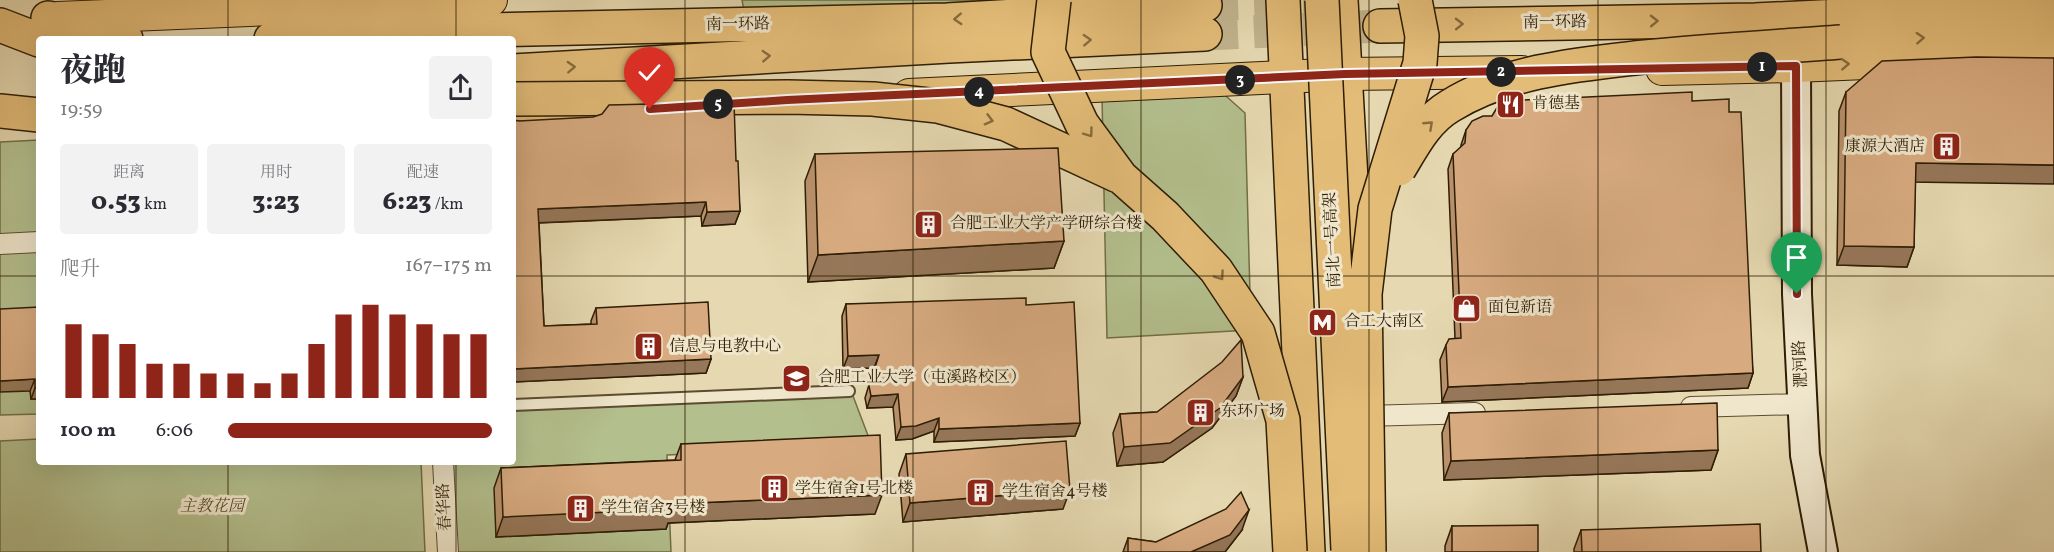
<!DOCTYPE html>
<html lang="zh">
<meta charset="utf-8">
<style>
:root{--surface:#fff;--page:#f2f2f3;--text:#2b2b33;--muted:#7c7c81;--accent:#8f2418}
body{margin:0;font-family:Vollkorn,"Noto Serif SC",serif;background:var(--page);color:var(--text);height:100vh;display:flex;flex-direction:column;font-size:22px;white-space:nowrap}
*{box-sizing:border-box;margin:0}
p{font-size:20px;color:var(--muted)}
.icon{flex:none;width:33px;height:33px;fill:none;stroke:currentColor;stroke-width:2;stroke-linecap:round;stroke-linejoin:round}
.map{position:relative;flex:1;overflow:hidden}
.side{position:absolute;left:36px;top:36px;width:480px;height:429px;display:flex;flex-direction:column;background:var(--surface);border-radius:6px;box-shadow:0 6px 24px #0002}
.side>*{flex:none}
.pin{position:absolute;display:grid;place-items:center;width:51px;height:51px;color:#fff;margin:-62px -26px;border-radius:50% 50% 50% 0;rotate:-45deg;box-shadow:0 0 6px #0007}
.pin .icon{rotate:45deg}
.km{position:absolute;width:30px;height:30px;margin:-15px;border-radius:50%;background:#222;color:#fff;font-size:16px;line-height:30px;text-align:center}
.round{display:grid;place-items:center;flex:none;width:63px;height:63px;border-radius:6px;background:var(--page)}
.summary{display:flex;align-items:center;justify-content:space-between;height:102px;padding:0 24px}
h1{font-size:33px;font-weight:800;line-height:45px}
.metrics{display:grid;grid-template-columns:repeat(3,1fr);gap:9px;height:102px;padding:6px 24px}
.metrics div{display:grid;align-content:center;border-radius:6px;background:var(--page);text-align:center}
.metrics b{font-size:26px;font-weight:800}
.metrics small{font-size:16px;font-weight:400}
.metrics p{font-size:16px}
.chart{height:168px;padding:12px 24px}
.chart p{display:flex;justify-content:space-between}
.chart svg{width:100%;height:108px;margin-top:6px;stroke:var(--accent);stroke-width:6}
ul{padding:0 24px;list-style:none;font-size:20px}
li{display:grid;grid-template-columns:96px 72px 1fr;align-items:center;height:45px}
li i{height:15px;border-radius:8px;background:var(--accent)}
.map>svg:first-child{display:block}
.green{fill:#b3bf8d;stroke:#706e48;stroke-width:1.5}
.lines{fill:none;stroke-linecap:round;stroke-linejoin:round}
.highway-tunnel{stroke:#c1b38e;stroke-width:33;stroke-dasharray:33 16;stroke-linecap:butt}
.lane-casing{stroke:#5c4c2f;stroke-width:14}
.street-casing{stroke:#5c4c2f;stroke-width:22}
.secondary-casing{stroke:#2e1d04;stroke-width:32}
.primary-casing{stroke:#2e1d04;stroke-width:34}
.highway-casing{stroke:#2e1d04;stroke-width:36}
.lane{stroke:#efe6cc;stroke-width:10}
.street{stroke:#efe6cc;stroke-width:20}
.secondary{stroke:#efe6cc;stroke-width:28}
.primary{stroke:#e3bc78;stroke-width:32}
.highway{stroke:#e3bc78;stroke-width:33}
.highway-bridge-casing{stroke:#2e1d04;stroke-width:36;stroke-linecap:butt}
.highway-bridge{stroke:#e3bc78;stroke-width:33}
.wall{fill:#b9926d;stroke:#2e1d04;stroke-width:1.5}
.shaded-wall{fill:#967759;stroke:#2e1d04;stroke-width:1.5}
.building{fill:#d7aa7f;stroke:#2e1d04;stroke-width:1.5}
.oneway{stroke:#886c3e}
.route-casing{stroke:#fff;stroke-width:12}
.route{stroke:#8f2418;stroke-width:8}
.grid{fill:none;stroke:#2e1d04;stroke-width:1.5;stroke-opacity:0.55}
.labels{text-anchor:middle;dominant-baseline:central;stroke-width:6;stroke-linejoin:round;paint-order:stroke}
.street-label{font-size:16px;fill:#2e1d04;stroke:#efe6cc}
.poi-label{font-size:16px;fill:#2e1d04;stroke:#efe6cc;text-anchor:start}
.park-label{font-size:16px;font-style:italic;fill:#564e2d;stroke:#efe6cc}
</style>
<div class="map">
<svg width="2054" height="552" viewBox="0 0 2054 552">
<rect width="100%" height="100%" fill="#e6d9b1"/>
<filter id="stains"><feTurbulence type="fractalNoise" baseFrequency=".00333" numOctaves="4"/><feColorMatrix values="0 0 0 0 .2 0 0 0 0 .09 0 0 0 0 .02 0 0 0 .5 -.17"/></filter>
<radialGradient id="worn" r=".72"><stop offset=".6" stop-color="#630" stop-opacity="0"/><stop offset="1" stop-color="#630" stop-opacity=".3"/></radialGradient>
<path class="green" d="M742,0H1065L745,16Z
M1217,88L1245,113L1251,330L1107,338L1102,96Z
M39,140V414L0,415V142Z
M853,396L872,446L667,455L671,552H447L442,462H513V405Z
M39,439V462H421L425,552H0V441Z"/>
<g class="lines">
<path class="highway-tunnel" d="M1205,5L1318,0
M1205,34L1380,26"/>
<defs>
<path id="lane" d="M513,405L849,391"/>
<path id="street" d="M0,244L39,242
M1691,407L1803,404
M1364,416L1475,413
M443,462L448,552"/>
<path id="secondary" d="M1796,66L1797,294L1805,455L1823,552"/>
<path id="primary" d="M58,18L491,0
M1662,69L1796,66L2054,55
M909,95L1345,74L1522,72
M513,117L587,113"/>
<path id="highway" d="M1283,0L1308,552
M1341,0L1357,287
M48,18L126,39
M0,25L39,40
M1380,26L1755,20L2054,6
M271,39L486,30L947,20L1205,5
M1841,42L2054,32
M513,71L949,46L1205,34
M0,111L39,115"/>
</defs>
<use href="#lane" class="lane-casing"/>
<use href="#street" class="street-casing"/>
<use href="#secondary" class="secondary-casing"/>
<use href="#primary" class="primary-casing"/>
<use href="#highway" class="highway-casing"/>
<use href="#lane" class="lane"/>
<use href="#street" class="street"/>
<use href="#secondary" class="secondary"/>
<use href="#primary" class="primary"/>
<use href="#highway" class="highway"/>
<defs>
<path id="highway-bridge" d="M1054,0L1048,52L1082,124L1121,177L1165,216L1216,270L1258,333L1283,420L1290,552
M1322,0L1348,550
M513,99L788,97L873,99L938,106L1006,124L1118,176
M1399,169C1413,146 1426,120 1450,106C1505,72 1572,65 1635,58C1703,51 1772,47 1841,42
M1369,552L1365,294L1375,209L1420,63L1422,36L1415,0"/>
</defs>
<use href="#highway-bridge" class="highway-bridge-casing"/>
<use href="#highway-bridge" class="highway-bridge"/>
</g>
<path class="wall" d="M1846,92L1915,182L1914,247L1907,267L1837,265L1839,111Z
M1692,101L1729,112L1753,373L1748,388L1442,402L1440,360L1446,345L1455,338L1448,169L1453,154L1461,148V145L1466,130Z
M513,120L736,161L740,211L735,224L702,226L701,216L539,223L544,326L591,324V321L596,308L711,359L706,373L513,382Z
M815,154L1064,241L1054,268L808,282L805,181Z
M846,304L1026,305L1080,423L1075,436L934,442V431L912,439L896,440L893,407L867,408L865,398L874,368L843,369L842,316Z
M39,307V399H31L30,391Z
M1243,377L1236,396L1212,428L1163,462L1117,466L1113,433L1120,414L1157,412Z
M1449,413L1718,450L1711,470L1444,480L1442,433Z
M681,444L875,514L668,523L666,529L496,537L494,488L501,468L675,460Z
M906,454L1063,509L903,522L899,474Z
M1452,526L1538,552H1445V546Z
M1242,530L1225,552H1123L1128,538L1156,542Z
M1581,530L1761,552H1574V549Z"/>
<path class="shaded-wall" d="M1916,163L2054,165V184L1909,182Z
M706,202L701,216L533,223L538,209Z
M740,211L735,224L702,226L707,212Z
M1064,241L1054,268L808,282L818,255Z
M1844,246L1914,247L1907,267L1837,265Z
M879,355L874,368L843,369L848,356Z
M711,359L706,373L513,382V369Z
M1753,373L1748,388L1442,402L1448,387Z
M1243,377L1236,396L1212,428L1163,462L1117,466L1124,447Z
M35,379L30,391L0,392V381Z
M35,388H39V399H31Z
M898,394L893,407L867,408L871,396Z
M939,418L934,431L912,439L896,440L901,427Z
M1080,423L1075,436L934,442L939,429Z
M1718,450L1711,470L1444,480L1451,461Z
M1070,490L1063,509L903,522L910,503Z
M882,495L875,514L668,523L666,529L496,537L503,517L672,504Z
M1249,510L1242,530L1225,552H1191Z"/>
<path class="building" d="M1976,57L2054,58V165L1916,163L1914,247L1844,246L1846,92L1882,61Z
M1692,92V101L1729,99V112H1741L1753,373L1448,387L1446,345L1449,339L1461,338L1453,154L1465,143L1466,130L1472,121L1483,116H1492L1501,101Z
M734,102L736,161H738L740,211L707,212L706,202L538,209L544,326L597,324L596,308L708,302L711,359L513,369V120L519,121L593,117L602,114L609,105Z
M1058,148L1064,241L818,255L815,154Z
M1026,298V305L1074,302L1080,423L939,429V418L916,426L901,427L898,394L871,396L869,386L879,355L848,356L846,304Z
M39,307V388H35V379L0,381V309Z
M1241,340L1243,377L1220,408L1170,443L1124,447L1120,414L1157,412L1222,362Z
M1717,403L1718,450L1451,461L1449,413Z
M880,435L882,495L672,504L673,509L503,517L501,468L681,460V444Z
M1066,441L1070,490L910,503L906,454Z
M1241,492L1249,510L1230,535L1191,552H1128V538L1156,542L1226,509Z
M1760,524L1761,552H1582L1581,530Z
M1538,525V552H1452V526Z"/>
<defs><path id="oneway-chevron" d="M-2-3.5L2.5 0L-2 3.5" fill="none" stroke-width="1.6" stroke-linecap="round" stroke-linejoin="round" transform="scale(1.5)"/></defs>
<g class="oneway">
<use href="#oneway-chevron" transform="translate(958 19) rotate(177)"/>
<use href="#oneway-chevron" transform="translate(1654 21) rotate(-1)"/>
<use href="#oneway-chevron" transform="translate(1459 24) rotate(-1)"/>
<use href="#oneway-chevron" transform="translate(1920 38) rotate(-3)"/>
<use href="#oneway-chevron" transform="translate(1087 40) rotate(-3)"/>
<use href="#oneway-chevron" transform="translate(766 56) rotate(-3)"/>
<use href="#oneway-chevron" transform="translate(1845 64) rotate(-3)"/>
<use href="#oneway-chevron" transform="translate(571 67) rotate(-3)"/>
<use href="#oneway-chevron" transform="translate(989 120) rotate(15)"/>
<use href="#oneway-chevron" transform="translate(1429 125) rotate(-43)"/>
<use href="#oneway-chevron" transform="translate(1089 133) rotate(54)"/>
<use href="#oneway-chevron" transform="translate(1220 276) rotate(55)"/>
</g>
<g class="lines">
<defs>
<path id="route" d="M650,109L787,100L1345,74L1796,66L1797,294"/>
</defs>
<use href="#route" class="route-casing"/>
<use href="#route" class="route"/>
</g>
<path class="grid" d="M228,0V39M456,0V39M685,0V552M913,0V552M1141,0V552M1369,0V552M1598,0V552M1826,0V552M0,276H39M513,276H2054M228,462V552M456,462V552"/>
<defs>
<symbol id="restaurant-square" viewBox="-11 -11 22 22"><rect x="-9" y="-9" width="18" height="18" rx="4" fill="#8f2418" stroke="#efe6cc"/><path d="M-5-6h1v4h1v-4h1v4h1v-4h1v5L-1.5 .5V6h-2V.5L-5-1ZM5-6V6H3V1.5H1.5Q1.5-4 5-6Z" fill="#fff"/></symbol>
<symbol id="building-square" viewBox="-11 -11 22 22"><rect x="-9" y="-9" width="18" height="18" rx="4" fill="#8f2418" stroke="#efe6cc"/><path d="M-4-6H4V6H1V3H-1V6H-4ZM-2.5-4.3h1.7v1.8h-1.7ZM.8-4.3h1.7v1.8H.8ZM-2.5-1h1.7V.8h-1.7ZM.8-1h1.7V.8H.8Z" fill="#fff"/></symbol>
<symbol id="shop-square" viewBox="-11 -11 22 22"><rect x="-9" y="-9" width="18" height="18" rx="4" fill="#8f2418" stroke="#efe6cc"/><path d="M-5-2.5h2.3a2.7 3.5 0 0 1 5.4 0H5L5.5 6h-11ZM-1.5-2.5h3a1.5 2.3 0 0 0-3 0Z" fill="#fff"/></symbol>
<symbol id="metro-square" viewBox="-11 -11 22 22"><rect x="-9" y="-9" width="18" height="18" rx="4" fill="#8f2418" stroke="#efe6cc"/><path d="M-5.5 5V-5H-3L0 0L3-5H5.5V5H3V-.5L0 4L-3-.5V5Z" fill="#fff"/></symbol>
<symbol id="university-square" viewBox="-11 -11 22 22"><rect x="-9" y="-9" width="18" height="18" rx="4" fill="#8f2418" stroke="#efe6cc"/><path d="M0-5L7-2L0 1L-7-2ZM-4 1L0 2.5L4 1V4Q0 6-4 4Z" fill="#fff"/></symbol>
</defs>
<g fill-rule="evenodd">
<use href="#restaurant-square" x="1494" y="88" width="33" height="33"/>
<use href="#building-square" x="1930" y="130" width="33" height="33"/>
<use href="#building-square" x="912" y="208" width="33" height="33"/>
<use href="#shop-square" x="1450" y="292" width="33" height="33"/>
<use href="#metro-square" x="1306" y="306" width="33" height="33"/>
<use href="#building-square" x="632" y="330" width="33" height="33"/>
<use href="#university-square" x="780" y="362" width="33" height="33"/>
<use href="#building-square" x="1184" y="396" width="33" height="33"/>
<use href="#building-square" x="758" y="472" width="33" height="33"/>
<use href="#building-square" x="964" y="476" width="33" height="33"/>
<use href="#building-square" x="564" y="492" width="33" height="33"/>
</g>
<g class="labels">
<g class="street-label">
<text transform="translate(1555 23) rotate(-1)">南一环路</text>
<text transform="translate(738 25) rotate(-1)">南一环路</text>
<text transform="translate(1333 240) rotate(-93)">南北一号高架</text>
<text transform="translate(1801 364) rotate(-93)">淝河路</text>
<text transform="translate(445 507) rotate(-93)">春华路</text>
</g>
<g class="poi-label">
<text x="1532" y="104">肯德基</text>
<text x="1925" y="147" text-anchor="end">康源大酒店</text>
<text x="950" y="224">合肥工业大学产学研综合楼</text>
<text x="1488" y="308">面包新语</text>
<text x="1344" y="322">合工大南区</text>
<text x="669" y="347">信息与电教中心</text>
<text x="818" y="378">合肥工业大学（屯溪路校区）</text>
<text x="1221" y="412">东环广场</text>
<text x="795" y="489">学生宿舍1号北楼</text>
<text x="1002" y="492">学生宿舍4号楼</text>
<text x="601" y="508">学生宿舍3号楼</text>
</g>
<g class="park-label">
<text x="212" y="507">主教花园</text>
</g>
</g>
<rect width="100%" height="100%" filter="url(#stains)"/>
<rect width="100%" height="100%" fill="url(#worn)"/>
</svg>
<div class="pin" style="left:1797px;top:294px;background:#1e9e55"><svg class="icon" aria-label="arrive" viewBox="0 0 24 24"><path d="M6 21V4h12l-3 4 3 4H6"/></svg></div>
<div class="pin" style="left:650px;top:109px;background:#d93025"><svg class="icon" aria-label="check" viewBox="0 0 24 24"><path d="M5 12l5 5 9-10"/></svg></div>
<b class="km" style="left:1762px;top:67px">1</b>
<b class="km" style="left:1501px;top:72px">2</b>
<b class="km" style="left:1240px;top:80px">3</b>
<b class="km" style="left:979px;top:92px">4</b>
<b class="km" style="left:718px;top:104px">5</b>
<section class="side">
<div class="summary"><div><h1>夜跑</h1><p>19:59</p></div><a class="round"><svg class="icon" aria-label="share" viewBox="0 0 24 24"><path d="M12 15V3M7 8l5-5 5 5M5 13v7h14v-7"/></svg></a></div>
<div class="metrics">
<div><p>距离</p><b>0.53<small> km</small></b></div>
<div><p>用时</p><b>3:23</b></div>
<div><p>配速</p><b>6:23<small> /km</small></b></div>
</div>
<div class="chart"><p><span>爬升</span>167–175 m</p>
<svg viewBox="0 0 160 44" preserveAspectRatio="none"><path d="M5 44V14M15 44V18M25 44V22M35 44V30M45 44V30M55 44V34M65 44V34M75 44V38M85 44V34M95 44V22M105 44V10M115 44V6M125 44V10M135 44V14M145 44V18M155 44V18"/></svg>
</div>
<ul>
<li><b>100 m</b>6:06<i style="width:100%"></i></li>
</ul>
</section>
</div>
